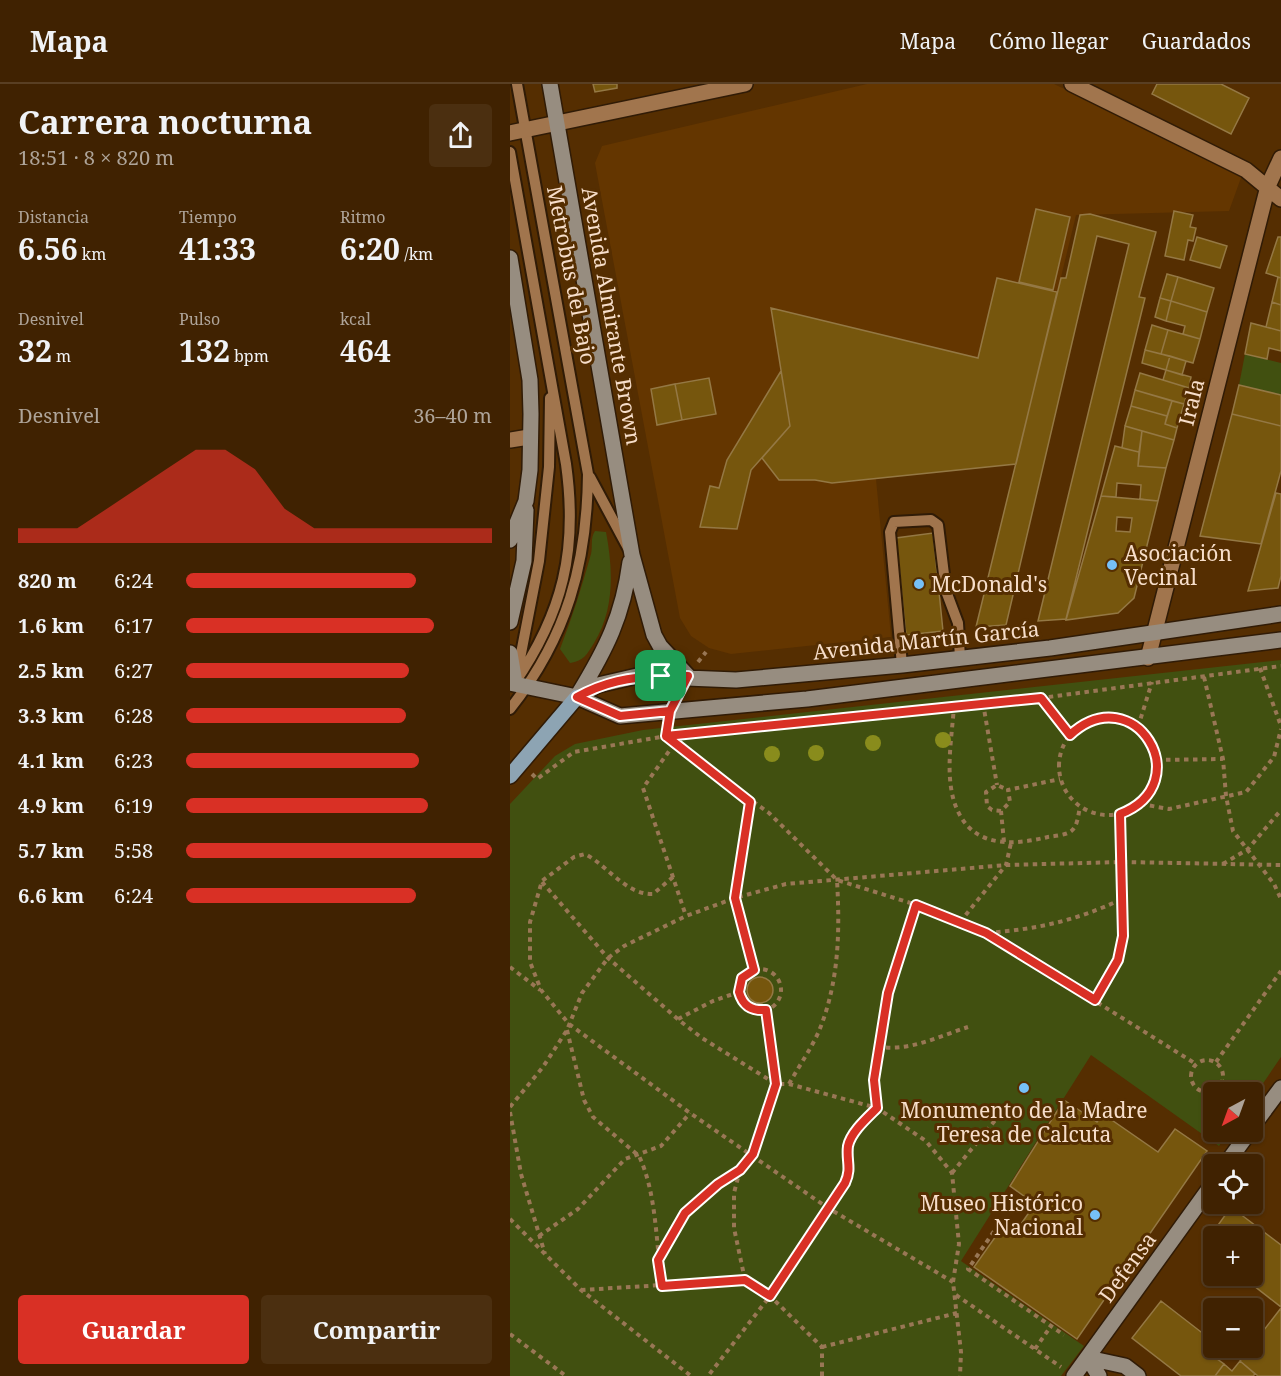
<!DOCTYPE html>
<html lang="es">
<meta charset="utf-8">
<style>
:root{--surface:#402201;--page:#4b2f10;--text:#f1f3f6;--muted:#aea499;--line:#593f23;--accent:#d93025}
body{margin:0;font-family:"Noto Serif",serif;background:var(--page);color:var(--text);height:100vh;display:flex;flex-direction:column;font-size:22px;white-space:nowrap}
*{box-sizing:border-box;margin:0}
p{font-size:20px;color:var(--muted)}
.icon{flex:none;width:33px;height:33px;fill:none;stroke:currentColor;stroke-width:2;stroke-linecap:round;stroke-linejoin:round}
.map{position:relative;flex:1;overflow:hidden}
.panel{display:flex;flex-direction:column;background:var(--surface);width:510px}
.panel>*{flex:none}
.needle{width:39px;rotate:221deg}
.tools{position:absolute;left:693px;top:998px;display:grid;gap:12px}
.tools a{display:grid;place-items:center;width:60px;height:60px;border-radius:6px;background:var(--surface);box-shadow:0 2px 4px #0004,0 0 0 2px var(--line);font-size:30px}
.pin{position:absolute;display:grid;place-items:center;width:51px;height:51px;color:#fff;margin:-26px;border-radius:12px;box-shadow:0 3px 9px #0006}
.round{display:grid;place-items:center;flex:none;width:63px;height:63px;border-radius:6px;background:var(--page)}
.overview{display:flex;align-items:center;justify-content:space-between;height:102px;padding:0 18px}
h1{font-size:33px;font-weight:700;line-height:45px}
.figures{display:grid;grid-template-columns:repeat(3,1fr);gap:9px;height:102px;padding:6px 18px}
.figures div{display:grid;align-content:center}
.figures b{font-size:30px;font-weight:700}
.figures small{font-size:16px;font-weight:400}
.figures p{font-size:16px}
.chart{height:168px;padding:12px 18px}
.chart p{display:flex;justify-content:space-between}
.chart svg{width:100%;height:108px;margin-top:6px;fill:var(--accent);opacity:.7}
.action{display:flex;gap:12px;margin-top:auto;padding:12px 18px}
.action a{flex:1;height:69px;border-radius:6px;background:var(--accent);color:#fff;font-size:24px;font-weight:700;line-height:69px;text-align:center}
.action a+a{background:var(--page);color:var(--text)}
ul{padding:0 18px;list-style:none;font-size:20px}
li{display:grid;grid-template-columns:96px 72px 1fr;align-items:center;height:45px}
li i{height:15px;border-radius:8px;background:var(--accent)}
header{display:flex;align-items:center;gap:36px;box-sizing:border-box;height:84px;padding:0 30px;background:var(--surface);border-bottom:2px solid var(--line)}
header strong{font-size:28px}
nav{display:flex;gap:33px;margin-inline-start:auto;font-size:21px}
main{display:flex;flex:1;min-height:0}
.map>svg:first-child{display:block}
.built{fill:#643600}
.green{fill:#415010}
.building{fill:#76560d;stroke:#947844;stroke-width:1.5;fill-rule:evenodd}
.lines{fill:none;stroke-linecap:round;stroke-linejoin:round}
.lane-casing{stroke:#301b06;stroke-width:14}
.street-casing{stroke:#301b06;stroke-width:18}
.secondary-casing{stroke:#301b06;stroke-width:18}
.primary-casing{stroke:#301b06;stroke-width:18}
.path{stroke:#975;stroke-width:4;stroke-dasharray:4.5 4.5;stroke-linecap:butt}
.lane{stroke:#a1754d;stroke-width:10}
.street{stroke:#a1754d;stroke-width:15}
.secondary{stroke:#978d80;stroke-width:15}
.primary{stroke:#8da4b3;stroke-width:15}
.tree{fill:#898c1c}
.route-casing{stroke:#fff;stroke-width:12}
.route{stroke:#d93025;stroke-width:8}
.poi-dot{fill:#76c0f7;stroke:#552e01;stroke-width:2}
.labels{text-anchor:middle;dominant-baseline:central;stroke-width:6;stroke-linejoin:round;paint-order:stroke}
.street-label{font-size:21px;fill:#f7deca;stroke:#552e01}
.poi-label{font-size:21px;fill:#f7deca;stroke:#552e01;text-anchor:start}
</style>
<header>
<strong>Mapa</strong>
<nav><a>Mapa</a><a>Cómo llegar</a><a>Guardados</a></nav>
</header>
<main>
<section class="panel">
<div class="overview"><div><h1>Carrera nocturna</h1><p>18:51 · 8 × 820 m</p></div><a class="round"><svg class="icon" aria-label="share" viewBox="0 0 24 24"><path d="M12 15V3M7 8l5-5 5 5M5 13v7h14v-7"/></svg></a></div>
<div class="figures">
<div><p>Distancia</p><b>6.56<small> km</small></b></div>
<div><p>Tiempo</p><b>41:33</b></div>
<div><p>Ritmo</p><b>6:20<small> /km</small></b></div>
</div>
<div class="figures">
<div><p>Desnivel</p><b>32<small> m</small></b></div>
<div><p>Pulso</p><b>132<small> bpm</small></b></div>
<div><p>kcal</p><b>464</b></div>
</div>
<div class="chart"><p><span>Desnivel</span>36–40 m</p>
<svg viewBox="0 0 160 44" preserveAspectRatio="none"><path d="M0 44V38L10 38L20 38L30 30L40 22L50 14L60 6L70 6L80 14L90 30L100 38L110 38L120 38L130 38L140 38L150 38L160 38V44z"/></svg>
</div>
<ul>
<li><b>820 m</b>6:24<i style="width:75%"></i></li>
<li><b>1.6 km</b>6:17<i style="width:81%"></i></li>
<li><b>2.5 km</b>6:27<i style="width:73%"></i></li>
<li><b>3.3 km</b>6:28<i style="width:72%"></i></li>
<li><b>4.1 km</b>6:23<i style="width:76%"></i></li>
<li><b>4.9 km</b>6:19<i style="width:79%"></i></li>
<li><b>5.7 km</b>5:58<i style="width:100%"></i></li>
<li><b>6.6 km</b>6:24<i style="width:75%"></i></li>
</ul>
<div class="action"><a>Guardar</a><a>Compartir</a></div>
</section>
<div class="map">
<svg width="771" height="1292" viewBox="0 0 771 1292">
<rect width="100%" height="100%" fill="#552e01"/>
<path class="built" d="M357,0H544L732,91L719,127L566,131L506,380L366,395L381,553L221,570L199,564L181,552L170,534L85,79L92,62Z"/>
<path class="green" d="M735,270L771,279V311L729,301Z
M85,447L96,448C103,485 105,525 84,559C77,570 74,577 60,579L50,565C62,534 72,502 81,470C83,462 80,454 85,447Z
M771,576V973L743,1014L742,1008H704V1047H719L709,1062L581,971L451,1177L574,1262L551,1292H0V720L45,672L65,660L133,646Z"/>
<path class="building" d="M83,0H107V4L85,8Z
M647,0H711L739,14L721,50L642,10Z
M526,125L560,133L543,206L509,198Z
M664,127L683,131L680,143L686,144L683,157L678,156L674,176L655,172Z
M580,130L646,148L629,213L635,214L556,535L528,537L619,160L587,152L496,541L466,543L551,194H556L570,131Z
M687,153L717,162L710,184L680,176Z
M768,153H771V194L756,189Z
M657,190L668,193L661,217L650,214Z
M668,193L704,204L697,228L661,217Z
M768,193L771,194V221L762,218Z
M487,194L547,208L506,380L322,399L305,396H269L252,374L280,342L261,224L468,274Z
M650,214L661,217L656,237L645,233Z
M661,217L697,228L690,255L673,250L675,242L656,237Z
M762,218L771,221V247L756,243Z
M741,239L771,247V267L759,264L757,275L735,270Z
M642,241L658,246L651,270L635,266Z
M658,246L690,255L683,279L651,270Z
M635,266L660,272L656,286L632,279Z
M660,272L676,277L672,291L656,286Z
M656,286L681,293L679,304L653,296Z
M271,287L280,342L241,386L227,445L190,443L200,402L209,404L217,376Z
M630,289L679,304L674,320L625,306Z
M199,294L206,330L172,336L165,300Z
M165,300L172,336L147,341L141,305Z
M729,301L771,311V342L722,330Z
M625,306L662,317L657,332L621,322Z
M662,317L674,320L667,344L655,340Z
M621,322L657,332L655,340L667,344L664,356L615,342Z
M722,330L771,342V387L751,460L690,452Z
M615,342L632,347L629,368L612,364Z
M632,347L664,356L656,384L628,382Z
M605,362L629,368L628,382L656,384L648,417L630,415L631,401L607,399L606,413L591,412Z
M766,409L771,410V492L768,504L738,507Z
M591,412L648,417L624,514L608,529L556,536ZM607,433L622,434L620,448L606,447Z
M423,449L433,547L396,551L386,454Z
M237 906a13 13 0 1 1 26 0a13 13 0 1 1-26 0Z
M554,1016L587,1038L593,1030L648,1068L665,1045L697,1067L567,1255L464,1183L493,1142L504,1150L525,1120L500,1102Z
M721,1123L771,1161V1223L730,1191H742V1152H704V1170L693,1162Z
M651,1217L704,1258V1263H710L703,1272L714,1280L705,1292H671L622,1254Z
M771,1224V1292H748L730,1277Z
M730,1277L745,1290L743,1292H705L714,1280L722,1287Z"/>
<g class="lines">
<defs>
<path id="lane" d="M0,68L56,380C68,466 53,529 4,600
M80,393L118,464
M392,581L380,448L384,438L421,436L428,441L436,507L448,539L450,574
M7,590L29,477L39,383L40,314
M0,625C57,553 77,480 78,390L7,0"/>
<path id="street" d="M562,0L736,86L771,115
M0,49L235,0
M0,356L19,353
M638,574L758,102L771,74"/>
<path id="secondary" d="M40,0L122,471L144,551L150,562L178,592
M0,174L20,296L21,330L20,386L16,417L0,456
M0,538L14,477L16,426
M0,569L5,599
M0,599L67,613L110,632L297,615L771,556
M68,611C96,565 113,532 120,478
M67,613L88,601L127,592L226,596L392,581L540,564L771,530
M742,1043L771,1004
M716,1080L740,1047
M578,1274L615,1282L628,1292
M578,1274L589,1292
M564,1292L704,1098"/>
<path id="primary" d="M0,692L67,613"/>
</defs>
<use href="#lane" class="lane-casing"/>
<use href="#street" class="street-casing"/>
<use href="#secondary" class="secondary-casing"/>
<use href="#primary" class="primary-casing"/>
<path class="path" d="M188,578L196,568
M750,584L771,642
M694,593L713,675L716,712L723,747L764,800L771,815
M531,614L560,651
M473,619L487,701
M444,621C442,656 432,702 451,733C470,765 508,760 538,753C545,752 555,751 560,748C568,743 568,731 570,723
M549 682a49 49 0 1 1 98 0a49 49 0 1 1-98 0Z
M628,643L642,598
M157,644L156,652L164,660L259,729L327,796L407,821L476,849L686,980
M164,660L133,704L176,832
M647,676L713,675
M22,690L27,695L64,668L156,652L531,614L771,582
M240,718L225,814L244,886
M631,720L659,725L736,708L764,673L771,645
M491,727L482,726L477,722L476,708L487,701L498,706
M494,758L491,727L500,718L498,706L550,695
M713,780L738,765L771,726
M163,793L143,810C116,811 98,782 75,770L64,773L32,797L20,838V878L31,906L59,940L180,1029L318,1124L443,1198
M32,798L98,874L170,937L192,954L266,1000H279L367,1024L416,1057L442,1089L449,1160L443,1198L451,1268L450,1292
M450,838L496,781L501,759
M477,849C528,845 565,837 612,815
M0,883L30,906
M229 906a21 21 0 1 1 42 0a21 21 0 1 1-42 0Z
M585,916L608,876L613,852L610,730
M168,935L203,917L229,908
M57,946L74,1016L83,1033L129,1072C147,1110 146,1161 152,1202
M367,962C396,969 430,952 458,943
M681 992a16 16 0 1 1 32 0a16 16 0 1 1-32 0Z
M706,978L771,887
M712,997L730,1008
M279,1000C289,982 301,965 309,947C329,898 330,848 327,796
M0,1023L33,983L57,946L72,909L98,874L114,862L176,832L225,814L276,800L496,781L613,778L771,781
M0,1028L11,1090L35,1170
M442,1089L496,1023
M0,1135L71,1206L181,1292
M489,1140L458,1185L554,1251
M29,1152L68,1125L115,1075L151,1062L180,1029
M149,1174L175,1129L209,1100L230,1086
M235,1196L224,1144V1109L230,1086L243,1070L266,1000L256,926
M71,1206L235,1196L260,1212L198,1292
M446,1211L551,1283
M0,1250L56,1292
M312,1263L447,1229
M525,1265L541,1242
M312,1292V1263L260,1212L335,1099C342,1084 336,1077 338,1062C341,1048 357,1034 367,1024L364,996L378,909L407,821"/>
<use href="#lane" class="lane"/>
<use href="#street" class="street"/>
<use href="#secondary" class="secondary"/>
<use href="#primary" class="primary"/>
</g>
<g class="tree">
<circle cx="433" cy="656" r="8"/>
<circle cx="363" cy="659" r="8"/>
<circle cx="306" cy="669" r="8"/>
<circle cx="262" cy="670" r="8"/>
</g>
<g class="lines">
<defs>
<path id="route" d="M151,592H178L160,627L156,652L240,718L225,814L244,886L232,894L229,908C233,922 241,927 256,926L266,1000L243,1070L230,1086L208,1100L175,1129L148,1176L152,1202L235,1196L260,1212L335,1099C342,1084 336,1077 338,1062C341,1048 357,1034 367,1024L364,996L378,909L406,821L476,849L585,916L608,876L613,852L610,730C690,699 624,592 560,651L531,614L156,652L160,627L110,632L67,613C94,598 120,593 151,592"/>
</defs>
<use href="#route" class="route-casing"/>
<use href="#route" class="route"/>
</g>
<g class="poi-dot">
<circle cx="602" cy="481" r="6"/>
<circle cx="409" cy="500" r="6"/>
<circle cx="514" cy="1004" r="6"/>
<circle cx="585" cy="1131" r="6"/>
</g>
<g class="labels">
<g class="street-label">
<text transform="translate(62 191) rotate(79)">Metrobus del Bajo</text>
<text transform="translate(102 232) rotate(80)">Avenida Almirante Brown</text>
<text transform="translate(681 318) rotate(-76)">Irala</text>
<text transform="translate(416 556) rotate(-6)">Avenida Martín García</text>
<text transform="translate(617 1183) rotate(-54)">Defensa</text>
</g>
<g class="poi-label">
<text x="614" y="469">Asociación<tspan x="614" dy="24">Vecinal</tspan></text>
<text x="421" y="500">McDonald's</text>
<text x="514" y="1026" text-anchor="middle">Monumento de la Madre<tspan x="514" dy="24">Teresa de Calcuta</tspan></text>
<text x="573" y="1119" text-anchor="end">Museo Histórico<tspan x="573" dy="24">Nacional</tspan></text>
</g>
</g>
</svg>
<div class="tools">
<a><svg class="needle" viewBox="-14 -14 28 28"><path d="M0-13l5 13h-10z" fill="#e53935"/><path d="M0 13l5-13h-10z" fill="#aea499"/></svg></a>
<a><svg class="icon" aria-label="locate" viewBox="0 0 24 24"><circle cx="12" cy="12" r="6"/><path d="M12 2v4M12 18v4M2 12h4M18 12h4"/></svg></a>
<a>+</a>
<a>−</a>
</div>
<div class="pin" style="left:151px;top:592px;background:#1e9e55"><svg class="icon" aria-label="arrive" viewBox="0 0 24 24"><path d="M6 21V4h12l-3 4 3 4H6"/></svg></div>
</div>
</main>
